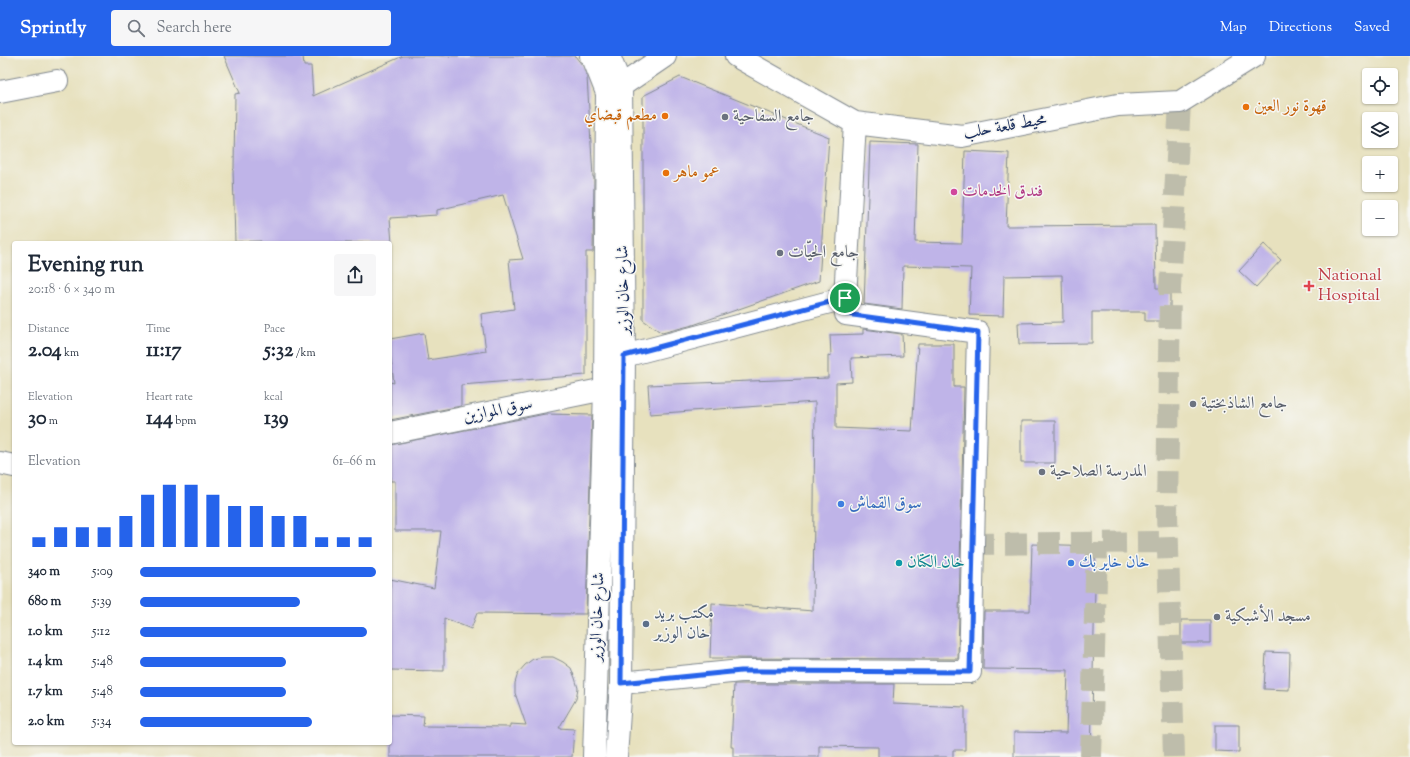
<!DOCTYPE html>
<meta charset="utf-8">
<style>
:root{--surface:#fff;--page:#f6f6f7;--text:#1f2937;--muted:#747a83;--accent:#2563eb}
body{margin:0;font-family:"Sorts Mill Goudy",Amiri,serif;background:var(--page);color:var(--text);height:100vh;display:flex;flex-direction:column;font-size:15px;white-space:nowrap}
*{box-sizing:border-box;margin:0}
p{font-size:13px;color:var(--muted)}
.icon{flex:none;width:22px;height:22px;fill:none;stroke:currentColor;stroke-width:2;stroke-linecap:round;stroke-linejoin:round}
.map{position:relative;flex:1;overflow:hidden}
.details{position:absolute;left:12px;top:185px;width:380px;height:504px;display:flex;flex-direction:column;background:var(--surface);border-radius:4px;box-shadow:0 1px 3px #0004}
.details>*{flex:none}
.tools{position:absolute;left:1362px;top:12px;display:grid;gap:8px}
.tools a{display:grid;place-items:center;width:36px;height:36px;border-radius:4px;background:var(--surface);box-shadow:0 1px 3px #0004;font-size:20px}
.pin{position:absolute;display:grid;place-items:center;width:34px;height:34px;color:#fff;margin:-17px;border:2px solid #fff;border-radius:50%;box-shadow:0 1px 4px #0007}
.round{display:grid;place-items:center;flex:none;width:42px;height:42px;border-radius:4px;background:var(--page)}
.headline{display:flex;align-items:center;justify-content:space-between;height:68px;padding:0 16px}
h1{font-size:22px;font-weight:700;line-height:30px}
.metrics{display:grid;grid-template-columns:repeat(3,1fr);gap:6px;height:68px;padding:4px 16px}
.metrics div{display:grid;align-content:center}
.metrics b{font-size:20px;font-weight:700}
.metrics small{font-size:11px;font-weight:400}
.metrics p{font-size:11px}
.chart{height:112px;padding:8px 16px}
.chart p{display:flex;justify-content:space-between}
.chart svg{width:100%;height:72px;margin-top:4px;stroke:var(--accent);stroke-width:6}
ul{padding:0 16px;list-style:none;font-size:13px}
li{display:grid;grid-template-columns:64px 48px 1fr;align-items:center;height:30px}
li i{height:10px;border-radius:5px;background:var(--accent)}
header{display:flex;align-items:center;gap:24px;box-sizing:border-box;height:56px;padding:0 20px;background:var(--accent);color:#fff}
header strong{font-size:19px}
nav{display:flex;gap:22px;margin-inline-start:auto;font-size:14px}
.search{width:280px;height:36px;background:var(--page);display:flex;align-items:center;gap:10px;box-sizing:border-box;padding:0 14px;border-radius:4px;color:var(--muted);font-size:15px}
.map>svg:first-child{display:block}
.building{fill:#bfb4e8}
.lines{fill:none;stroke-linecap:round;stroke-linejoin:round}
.street-tunnel{stroke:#bebdab;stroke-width:22;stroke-dasharray:22 11;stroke-linecap:butt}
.street-casing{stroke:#81888e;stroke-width:24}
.secondary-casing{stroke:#81888e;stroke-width:24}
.street{stroke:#fff;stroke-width:22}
.secondary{stroke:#fff;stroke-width:22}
.route-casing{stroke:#fff;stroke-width:8}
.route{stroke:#2563eb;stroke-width:5}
.food-dot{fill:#e8710a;stroke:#f6f6f2;stroke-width:1.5}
.worship-dot{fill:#6b7280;stroke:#f6f6f2;stroke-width:1.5}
.hotel-dot{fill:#d1479c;stroke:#f6f6f2;stroke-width:1.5}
.health-dot{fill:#e0444e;stroke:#f6f6f2;stroke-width:1.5}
.shop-dot{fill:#3f7fe0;stroke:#f6f6f2;stroke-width:1.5}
.culture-dot{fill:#0f9aa8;stroke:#f6f6f2;stroke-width:1.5}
.service-dot{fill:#5c6f8a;stroke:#f6f6f2;stroke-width:1.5}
.labels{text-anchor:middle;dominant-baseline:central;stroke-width:3;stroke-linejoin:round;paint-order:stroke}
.food-label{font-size:17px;fill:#c56008;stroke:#f6f6f2;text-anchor:start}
.worship-label{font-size:17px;fill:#5b616d;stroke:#f6f6f2;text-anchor:start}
.street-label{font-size:17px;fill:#1b2f5e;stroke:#f6f6f2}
.hotel-label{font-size:17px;fill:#b23c85;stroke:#f6f6f2;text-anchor:start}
.health-label{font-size:17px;fill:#be3a42;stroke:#f6f6f2;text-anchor:start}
.shop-label{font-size:17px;fill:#366cbe;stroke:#f6f6f2;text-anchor:start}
.culture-label{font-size:17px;fill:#0d838f;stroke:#f6f6f2;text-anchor:start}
.service-label{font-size:17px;fill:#4e5e75;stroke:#f6f6f2;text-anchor:start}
</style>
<header>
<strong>Sprintly</strong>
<div class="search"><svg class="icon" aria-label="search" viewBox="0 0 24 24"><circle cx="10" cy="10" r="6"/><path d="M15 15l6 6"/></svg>Search here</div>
<nav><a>Map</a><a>Directions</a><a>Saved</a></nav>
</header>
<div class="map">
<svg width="1410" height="701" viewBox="0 0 1410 701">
<rect width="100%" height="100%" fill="#f6f6f2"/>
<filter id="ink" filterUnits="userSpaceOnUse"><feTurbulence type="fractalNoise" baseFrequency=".025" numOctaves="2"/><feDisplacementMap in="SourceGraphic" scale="8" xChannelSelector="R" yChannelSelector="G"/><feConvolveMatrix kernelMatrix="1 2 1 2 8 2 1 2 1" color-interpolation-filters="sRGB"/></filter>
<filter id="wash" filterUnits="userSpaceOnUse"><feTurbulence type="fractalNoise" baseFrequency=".012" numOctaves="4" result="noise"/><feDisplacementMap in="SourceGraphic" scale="16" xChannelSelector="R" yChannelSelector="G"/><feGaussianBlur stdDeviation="0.9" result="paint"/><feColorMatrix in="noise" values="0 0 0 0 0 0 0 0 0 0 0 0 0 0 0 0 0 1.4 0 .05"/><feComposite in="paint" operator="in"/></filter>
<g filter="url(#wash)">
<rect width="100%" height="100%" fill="#e7e1be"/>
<g id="blocks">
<path class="building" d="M224,0H303L304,10H311L313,40L403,0H575L583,10L587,21L593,121H594L593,196H586V319L461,329V350L390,364V326L394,327L390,297V283L424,277L428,304L486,295L481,258L514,253L509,204L523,203L503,139L437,154V159L390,162L392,187H261V185L235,186L233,114L234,113L235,38L240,37Z
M680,21L829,81L819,225L693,269L662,277L643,264V40Z
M870,86L918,88L915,186L962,187L965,95L1009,97L1006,170L1155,169L1156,232H1170V265H1145V256H1092V287L1019,288L1018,267L1063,266L1062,219L1004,220L1003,260L969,259L971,212L903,210L902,253L864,248Z
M1264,188L1281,204L1256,231L1239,215Z
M863,273L902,278L903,300L851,302L852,326L836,327V372L912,375L918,288H954V331H964L958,603L710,602L712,547L813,555L815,346L650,358L648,329L828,322V299L831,300L830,279L863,278Z
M545,358L592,359L586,558L477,557L471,573L444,562V615L390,614V523L434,532L441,475H395V425H390V389Z
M1021,365H1055V407H1021Z
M1032,488L1096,490L1091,701H1014V676L1066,677L1068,614L983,613L984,555H1030Z
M1181,564H1210V587H1181Z
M1266,596L1290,597L1289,634L1264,633Z
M543,601H553L563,606L571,612L575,622L578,632L576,643L559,672L574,673L572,701H390V659L424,660L423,670L510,671V668L526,669L515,637V627L518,617L525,609L533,603Z
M734,628H894L893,648L965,651V694H953V701H878V691L819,690V701H733V691H731Z
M1215,669H1239V696L1215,695Z"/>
</g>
</g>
<g filter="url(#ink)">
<use href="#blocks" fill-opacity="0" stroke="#81888e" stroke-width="1"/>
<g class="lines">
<path class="street-tunnel" d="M972,488L1167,486
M1091,701L1097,487
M1174,701L1167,457L1170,232L1180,46"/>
<defs>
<path id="street" d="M736,0L855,67L962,80L1118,49L1180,46L1254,0
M621,30L665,0
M0,36L57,25
M624,300L845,242
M390,377L605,333
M0,407L14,410
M621,627L741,615L970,616L978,276L846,258L845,242L855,67"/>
<path id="secondary" d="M591,0L594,4L607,37L605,333L594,701
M609,0L621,30L624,300L621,627L616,701"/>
</defs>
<use href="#street" class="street-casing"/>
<use href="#secondary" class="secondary-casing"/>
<use href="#street" class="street"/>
<use href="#secondary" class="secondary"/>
</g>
</g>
<g class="lines" filter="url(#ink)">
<defs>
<path id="route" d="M845,242L846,258L978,276L970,616L741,615L621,627L624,300Z"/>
</defs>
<use href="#route" class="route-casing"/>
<use href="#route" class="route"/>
</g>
<g class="food-dot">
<circle cx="1246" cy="51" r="4"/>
<circle cx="665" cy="60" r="4"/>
<circle cx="666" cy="117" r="4"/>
</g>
<g class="worship-dot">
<circle cx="725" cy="61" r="4"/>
<circle cx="780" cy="197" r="4"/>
<circle cx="1193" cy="348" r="4"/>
<circle cx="1042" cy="416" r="4"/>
<circle cx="1217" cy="561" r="4"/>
</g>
<circle class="hotel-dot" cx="954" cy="136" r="4"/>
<path class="health-dot" d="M1307 224h4v4h4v4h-4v4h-4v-4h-4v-4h4z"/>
<g class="shop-dot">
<circle cx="841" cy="448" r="4"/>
<circle cx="1071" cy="507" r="4"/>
</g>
<circle class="culture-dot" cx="899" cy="507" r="4"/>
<circle class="service-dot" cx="646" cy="568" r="4"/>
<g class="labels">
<g class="food-label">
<text x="1254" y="51">قهوة نور العين</text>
<text x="657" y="60" text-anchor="end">مطعم قبضاي</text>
<text x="674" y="117">عمو ماهر</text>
</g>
<g class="worship-label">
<text x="733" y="61">جامع السفاحية</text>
<text x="788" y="197">جامع الحيّات</text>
<text x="1201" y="348">جامع الشاذبختية</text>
<text x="1050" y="416">المدرسة الصلاحية</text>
<text x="1225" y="561">مسجد الأشبكية</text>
</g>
<g class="street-label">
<text transform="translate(1005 71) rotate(-10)">محيط قلعة حلب</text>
<text transform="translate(624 234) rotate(-91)">شارع خان الوزير</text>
<text transform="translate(498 355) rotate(-11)">سوق الموازين</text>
<text transform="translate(598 561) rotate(-88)">شارع خان الوزير</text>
</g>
<g class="hotel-label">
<text x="962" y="136">فندق الخدمات</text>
</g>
<g class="health-label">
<text x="1318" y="220">National<tspan x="1318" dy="20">Hospital</tspan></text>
</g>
<g class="shop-label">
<text x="849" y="448">سوق القماش</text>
<text x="1079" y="507">خان خاير بك</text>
</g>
<g class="culture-label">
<text x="907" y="507">خان_الكتان</text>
</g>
<g class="service-label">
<text x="654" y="558">مكتب بريد<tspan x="654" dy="20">خان الوزير</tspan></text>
</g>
</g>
</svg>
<div class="tools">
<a><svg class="icon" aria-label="locate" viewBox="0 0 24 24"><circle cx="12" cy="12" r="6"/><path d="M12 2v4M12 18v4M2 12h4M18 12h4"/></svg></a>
<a><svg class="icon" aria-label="layers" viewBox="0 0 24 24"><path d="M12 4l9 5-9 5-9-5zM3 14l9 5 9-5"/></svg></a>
<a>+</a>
<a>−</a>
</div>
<div class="pin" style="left:845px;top:242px;background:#1e9e55"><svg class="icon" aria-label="arrive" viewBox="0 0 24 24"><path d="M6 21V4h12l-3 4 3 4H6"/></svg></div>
<section class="details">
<div class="headline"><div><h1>Evening run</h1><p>20:18 · 6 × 340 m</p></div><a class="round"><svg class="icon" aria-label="share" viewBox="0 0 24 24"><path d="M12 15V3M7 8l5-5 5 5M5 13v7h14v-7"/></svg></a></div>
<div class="metrics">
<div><p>Distance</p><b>2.04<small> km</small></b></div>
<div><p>Time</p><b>11:17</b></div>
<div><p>Pace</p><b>5:32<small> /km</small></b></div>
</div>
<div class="metrics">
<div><p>Elevation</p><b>30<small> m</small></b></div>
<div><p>Heart rate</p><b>144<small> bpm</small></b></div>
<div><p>kcal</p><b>139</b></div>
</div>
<div class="chart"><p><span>Elevation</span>61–66 m</p>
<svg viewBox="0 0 160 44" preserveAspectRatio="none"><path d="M5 44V38M15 44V32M25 44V32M35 44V32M45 44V25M55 44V12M65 44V6M75 44V6M85 44V12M95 44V19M105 44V19M115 44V25M125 44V25M135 44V38M145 44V38M155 44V38"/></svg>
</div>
<ul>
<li><b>340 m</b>5:09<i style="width:100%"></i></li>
<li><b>680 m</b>5:39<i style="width:68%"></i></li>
<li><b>1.0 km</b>5:12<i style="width:96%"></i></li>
<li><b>1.4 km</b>5:48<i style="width:62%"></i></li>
<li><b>1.7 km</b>5:48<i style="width:62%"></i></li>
<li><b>2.0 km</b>5:34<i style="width:73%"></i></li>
</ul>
</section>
</div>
